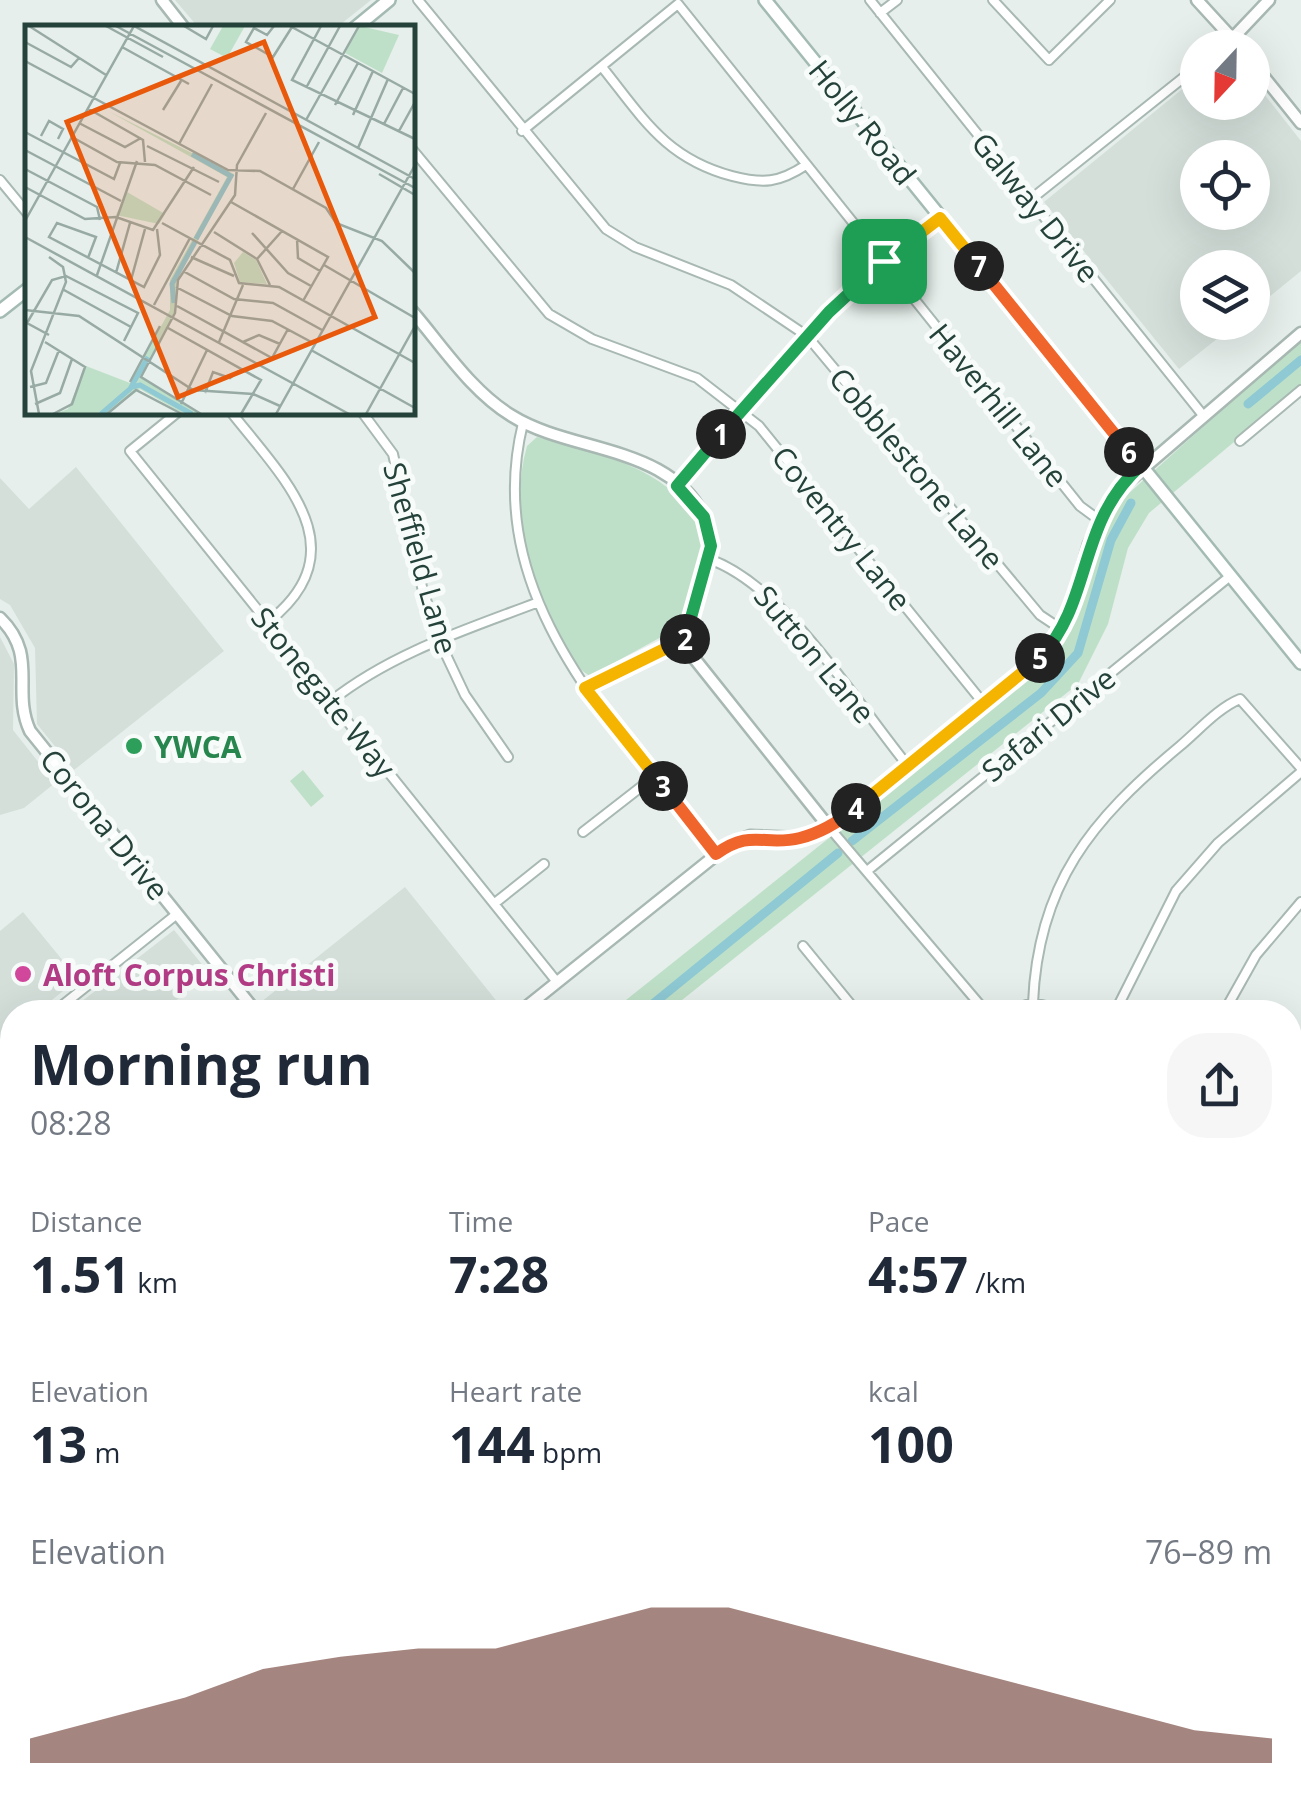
<!DOCTYPE html>
<meta charset="utf-8">
<style>
:root{--surface:#fff;--page:#f6f6f7;--text:#1f2937;--muted:#747a83;--accent:#7f5249}
body{margin:0;font-family:"Open Sans",sans-serif;background:var(--page);color:var(--text);height:100vh;display:flex;flex-direction:column;font-size:38px;white-space:nowrap}
*{box-sizing:border-box;margin:0}
p{font-size:32px;color:var(--muted)}
.icon{flex:none;width:55px;height:55px;fill:none;stroke:currentColor;stroke-width:2;stroke-linecap:round;stroke-linejoin:round}
.map{position:relative;flex:1;overflow:hidden}
.panel{position:absolute;left:0px;top:1000px;width:1302px;height:812px;display:flex;flex-direction:column;background:var(--surface);border-radius:40px 40px 0 0;box-shadow:0 10px 40px #0002}
.panel>*{flex:none}
.needle{width:65px;rotate:202deg}
.buttons{position:absolute;left:1180px;top:30px;display:grid;gap:20px}
.buttons a{display:grid;place-items:center;width:90px;height:90px;border-radius:50%;background:var(--surface);box-shadow:0 10px 40px #0002;font-size:50px}
.pin{position:absolute;display:grid;place-items:center;width:85px;height:85px;color:#fff;margin:-42px;border-radius:20px;box-shadow:0 5px 15px #0006}
.km{position:absolute;width:50px;height:50px;margin:-25px;border-radius:50%;background:#222;color:#fff;font-size:28px;line-height:50px;text-align:center}
.round{display:grid;place-items:center;flex:none;width:105px;height:105px;border-radius:40px;background:var(--page)}
.summary{display:flex;align-items:center;justify-content:space-between;height:170px;padding:0 30px}
h1{font-size:55px;font-weight:700;line-height:75px}
.figures{display:grid;grid-template-columns:repeat(3,1fr);gap:15px;height:170px;padding:10px 30px}
.figures div{display:grid;align-content:center}
.figures b{font-size:50px;font-weight:700}
.figures small{font-size:28px;font-weight:400}
.figures p{font-size:28px}
.chart{height:280px;padding:20px 30px}
.chart p{display:flex;justify-content:space-between}
.chart svg{width:100%;height:180px;margin-top:10px;fill:var(--accent);opacity:.7}
.map>svg:first-child{display:block}
.built{fill:#d4dfda;fill-rule:evenodd}
.green{fill:#bfe0c8}
.lines{fill:none;stroke-linecap:round;stroke-linejoin:round}
.canal{stroke:#8ec9d4;stroke-width:9}
.minor-casing{stroke:#a8b8b2;stroke-width:12}
.tertiary-casing{stroke:#a8b8b2;stroke-width:15}
.secondary-casing{stroke:#a4bbb3;stroke-width:16}
.motorway-casing{stroke:#c2cac8;stroke-width:19}
.minor{stroke:#fff;stroke-width:8}
.tertiary{stroke:#fff;stroke-width:10}
.secondary{stroke:#fff;stroke-width:11}
.motorway{stroke:#2f6f62;stroke-width:14}
.split-1-casing{stroke:#fff;stroke-width:20}
.split-2-casing{stroke:#fff;stroke-width:20}
.split-3-casing{stroke:#fff;stroke-width:20}
.split-4-casing{stroke:#fff;stroke-width:20}
.split-5-casing{stroke:#fff;stroke-width:20}
.split-6-casing{stroke:#fff;stroke-width:20}
.split-7-casing{stroke:#fff;stroke-width:20}
.split-8-casing{stroke:#fff;stroke-width:20}
.split-1{stroke:#22a559;stroke-width:12}
.split-2{stroke:#22a559;stroke-width:12}
.split-3{stroke:#f5b400;stroke-width:12}
.split-4{stroke:#f0652b;stroke-width:12}
.split-5{stroke:#f5b400;stroke-width:12}
.split-6{stroke:#22a559;stroke-width:12}
.split-7{stroke:#f0652b;stroke-width:12}
.split-8{stroke:#f5b400;stroke-width:12}
.leisure-dot{fill:#2e9e5b;stroke:#f7fbf9;stroke-width:4}
.hotel-dot{fill:#d1479c;stroke:#f7fbf9;stroke-width:4}
.labels{text-anchor:middle;dominant-baseline:central;stroke-width:10;stroke-linejoin:round;paint-order:stroke}
.street-label{font-size:30px;fill:#24423a;stroke:#f7fbf9}
.leisure-label{font-size:30px;font-weight:bold;fill:#27864d;stroke:#f7fbf9;text-anchor:start}
.hotel-label{font-size:30px;font-weight:bold;fill:#b23c85;stroke:#f7fbf9;text-anchor:start}
.inset-river{fill:none;stroke:#8ec9d4;stroke-width:5}
.inset-road{fill:none;stroke:#98aaa4;stroke-width:2.5}
.view{fill:#e8590c;fill-opacity:0.15;stroke:#e8590c;stroke-width:5}
.inset-edge{fill:none;stroke:#24423a;stroke-width:5}
</style>
<div class="map">
<svg width="1301" height="1812" viewBox="0 0 1301 1812">
<rect width="100%" height="100%" fill="#e6efeb"/>
<path class="built" d="M175,0H371L336,28L198,27Z
M1197,77L1198,102H1252L1253,80L1301,141V271L1253,310L1252,268H1198V322L1237,323L1179,369L1044,202ZM1198,158H1252V212H1198Z
M76,467L224,651L74,770L37,724L35,648L10,605L0,599V478L29,509Z
M0,637L14,664L13,730L55,783L24,808L0,815Z
M405,887L499,1004L491,1012H270L261,1002Z
M23,912L78,979L37,1012H12V1032L0,1042V931Z
M174,930L209,973L162,1012H68Z
M12,1059V1233L0,1217V1069Z"/>
<path class="green" d="M1301,339V386L1149,513L1128,548L1108,624L1078,684L667,1012H611L1037,672L1075,623L1095,553L1118,503Z
M537,437C600,454 685,470 705,543L678,634L663,636L590,676C575,668 567,649 559,633C530,576 509,509 527,446Z
M303,770L324,796L311,807L290,781Z"/>
<g class="lines">
<path class="canal" d="M1248,404L1301,360
M852,841L1041,693L1078,653L1111,540L1131,503
M643,1012L838,853"/>
<defs>
<path id="minor" d="M418,0L606,229L635,247L731,285L807,336L1040,615L1061,629
M870,0L1202,414
M993,0L1049,60L1110,0
M880,13L897,0
M1221,48L1233,38
M602,67C643,118 665,158 732,176C763,184 779,183 806,165
M522,131L678,4L1080,506L1099,520
M412,149L549,314L592,339L697,378L759,426L984,704
M0,180L28,214
M1030,200L1198,66
M178,412L130,451L557,982
M231,412C284,479 360,550 268,622
M362,412L393,454L422,587L439,640L465,695L508,757
M523,423C480,598 617,728 716,854
M1240,441L1301,390
M677,486L829,312L940,218
M709,559C785,586 856,702 908,766
M585,687L688,638
M331,701C392,653 465,630 536,603
M828,826L986,1012
M583,832L655,776
M867,871L1229,577
M495,903L544,864
M803,946L857,1012
M1033,1003C1038,884 1091,820 1180,746C1198,731 1218,708 1240,699L1301,768
M728,1007L733,1012
M54,1012L177,914
M1004,1012L1033,1003L1073,1012
M1115,1012L1176,891L1218,843L1301,772
M1224,1012L1256,955L1301,902
M0,1056L12,1046
M1290,1104L1301,1082
M1290,1172L1301,1173
M1290,1374L1301,1387
M1290,1538L1301,1552
M1290,1696L1301,1710
M0,1726L12,1742
M58,1800L68,1812
M570,1800L580,1812
M1120,1800L1130,1812"/>
<path id="tertiary" d="M162,0L184,28
M1197,0L1241,48
M1233,38L1269,0
M1252,62L1301,123
M412,311C443,347 471,391 512,416C573,454 676,444 707,524C724,569 677,606 694,658L828,826
M0,618C39,656 11,690 30,731L256,1012
M520,1012L731,843L750,836L799,838L839,822L1036,662L1069,615L1089,544L1117,491L1301,333
M1039,1800L1049,1812"/>
<path id="secondary" d="M765,0L1301,663
M355,28L389,0
M0,311L28,289
M0,1226L12,1241
M0,1345L12,1360
M1290,1734L1301,1725
M375,1800L384,1812
M470,1800L480,1812
M1193,1812L1208,1800"/>
<path id="motorway" d="M0,1239L12,1254
M0,1272L12,1287
M0,1303L12,1318
M390,1800L400,1812
M411,1800L421,1812
M436,1800L446,1812
M459,1800L467,1812"/>
</defs>
<use href="#minor" class="minor-casing"/>
<use href="#tertiary" class="tertiary-casing"/>
<use href="#secondary" class="secondary-casing"/>
<use href="#motorway" class="motorway-casing"/>
<use href="#minor" class="minor"/>
<use href="#tertiary" class="tertiary"/>
<use href="#secondary" class="secondary"/>
<use href="#motorway" class="motorway"/>
</g>
<g class="lines">
<defs>
<path id="split-1" d="M721,434L829,312L884,261"/>
<path id="split-2" d="M685,639L711,546L704,517L677,486L721,434"/>
<path id="split-3" d="M663,786L585,688L685,639"/>
<path id="split-4" d="M663,786L716,854C752,828 764,847 800,838C820,833 840,821 856,808"/>
<path id="split-5" d="M856,808L1040,658"/>
<path id="split-6" d="M1040,658C1094,599 1076,525 1140,466L1129,452"/>
<path id="split-7" d="M979,266L1129,452"/>
<path id="split-8" d="M884,261L940,218L979,266"/>
</defs>
<use href="#split-1" class="split-1-casing"/>
<use href="#split-2" class="split-2-casing"/>
<use href="#split-3" class="split-3-casing"/>
<use href="#split-4" class="split-4-casing"/>
<use href="#split-5" class="split-5-casing"/>
<use href="#split-6" class="split-6-casing"/>
<use href="#split-7" class="split-7-casing"/>
<use href="#split-8" class="split-8-casing"/>
<use href="#split-1" class="split-1"/>
<use href="#split-2" class="split-2"/>
<use href="#split-3" class="split-3"/>
<use href="#split-4" class="split-4"/>
<use href="#split-5" class="split-5"/>
<use href="#split-6" class="split-6"/>
<use href="#split-7" class="split-7"/>
<use href="#split-8" class="split-8"/>
</g>
<circle class="leisure-dot" cx="134" cy="746" r="10"/>
<circle class="hotel-dot" cx="23" cy="974" r="10"/>
<g class="labels">
<g class="street-label">
<text transform="translate(863 122) rotate(51)">Holly Road</text>
<text transform="translate(1036 207) rotate(51)">Galway Drive</text>
<text transform="translate(999 405) rotate(51)">Haverhill Lane</text>
<text transform="translate(917 468) rotate(50)">Cobblestone Lane</text>
<text transform="translate(842 528) rotate(51)">Coventry Lane</text>
<text transform="translate(421 558) rotate(74)">Sheffield Lane</text>
<text transform="translate(815 654) rotate(50)">Sutton Lane</text>
<text transform="translate(324 692) rotate(51)">Stonegate Way</text>
<text transform="translate(1048 724) rotate(-39)">Safari Drive</text>
<text transform="translate(105 824) rotate(51)">Corona Drive</text>
</g>
<g class="leisure-label">
<text x="154" y="746">YWCA</text>
</g>
<g class="hotel-label">
<text x="43" y="974">Aloft Corpus Christi</text>
</g>
</g>
<g transform="translate(25 25)">
<rect width="390" height="390" fill="#e6efeb"/>
<path d="M198,1H220L202,33L185,24ZM335,1L374,10L357,48L320,28ZM85,87L209,149L152,254L149,288L115,352L174,389H159L115,364L81,389H30L43,384L61,341L105,358L145,285V255L202,152ZM102,167L140,189L134,199L91,190ZM218,227L231,235L242,259L215,257L209,238Z" fill="#bfe0c8"/>
<path class="inset-river" d="M167,129L206,151L171,214M149,278L147,259L170,217M107,362L115,360L167,389M76,389L105,364L123,332"/>
<path class="inset-road" d="M4,1L81,50M81,1L138,32M91,1L390,163M159,1L181,14L188,1M249,1L242,10L229,3L221,17L248,32L267,2M265,1L390,69M296,1L267,55L390,114M0,17L46,42L54,33M97,22L164,59M0,36L203,145L235,146L301,183L311,198L357,216L390,248M281,63L315,1M310,80L333,38M62,83L118,115L120,137M138,85L156,56M328,90L348,46M281,95L334,1M54,98L100,122L116,113M359,99L378,63M374,106L390,77M0,107L89,154L95,138M16,111L24,96L38,104L33,114M47,112L92,137L130,140L186,170M154,119L187,59M122,121L194,157M333,123L363,54M0,125L96,176M0,144L72,182L75,195M354,149L390,170M0,162L60,194L91,192L128,205L169,142M268,164L294,117M206,177L303,232L278,276M0,196L109,1L390,154M137,198L205,235L214,258L254,262L390,338M28,205L24,212L119,262L135,230L132,204M28,205L32,198L71,212L63,233M189,207L232,234L245,260M227,208L263,248L286,261M0,212L324,389M272,214L273,233L295,246M166,232L209,251M232,234L257,206M299,240L390,293M158,246L209,274L248,278L297,305M91,248L105,198M72,250L112,136M106,255L120,204M151,262L207,291L247,296L290,319M39,265L106,302M129,280L165,213M152,281L247,333L263,304M0,285L54,291L168,365L228,369L255,381M143,303L236,355L216,389M24,310L2,298L27,255L41,251L113,288L99,316M20,317L60,342L47,379L28,389M194,317L218,260M218,317L234,310L255,319M286,325L390,383M105,357L135,301M5,362L21,358L34,325M180,368L188,347L205,353L216,344M10,379L35,368L47,334M156,379L182,325M14,389L6,346L41,257L38,242L24,232M82,389L111,365L157,389M176,389L116,352L150,288L153,255L210,170L212,140L241,88M251,389L390,140M341,389L390,301"/>
<path class="view" d="M239,17L350,292L153,372L42,97Z"/>
<rect width="390" height="390" class="inset-edge"/>
</g>
</svg>
<div class="buttons">
<a><svg class="needle" viewBox="-14 -14 28 28"><path d="M0-13l5 13h-10z" fill="#e53935"/><path d="M0 13l5-13h-10z" fill="#747a83"/></svg></a>
<a><svg class="icon" aria-label="locate" viewBox="0 0 24 24"><circle cx="12" cy="12" r="6"/><path d="M12 2v4M12 18v4M2 12h4M18 12h4"/></svg></a>
<a><svg class="icon" aria-label="layers" viewBox="0 0 24 24"><path d="M12 4l9 5-9 5-9-5zM3 14l9 5 9-5"/></svg></a>
</div>
<div class="pin" style="left:884px;top:261px;background:#1e9e55"><svg class="icon" aria-label="arrive" viewBox="0 0 24 24"><path d="M6 21V4h12l-3 4 3 4H6"/></svg></div>
<b class="km" style="left:721px;top:434px">1</b>
<b class="km" style="left:685px;top:639px">2</b>
<b class="km" style="left:663px;top:786px">3</b>
<b class="km" style="left:856px;top:808px">4</b>
<b class="km" style="left:1040px;top:658px">5</b>
<b class="km" style="left:1129px;top:452px">6</b>
<b class="km" style="left:979px;top:266px">7</b>
<section class="panel">
<div class="summary"><div><h1>Morning run</h1><p>08:28</p></div><a class="round"><svg class="icon" aria-label="share" viewBox="0 0 24 24"><path d="M12 15V3M7 8l5-5 5 5M5 13v7h14v-7"/></svg></a></div>
<div class="figures">
<div><p>Distance</p><b>1.51<small> km</small></b></div>
<div><p>Time</p><b>7:28</b></div>
<div><p>Pace</p><b>4:57<small> /km</small></b></div>
</div>
<div class="figures">
<div><p>Elevation</p><b>13<small> m</small></b></div>
<div><p>Heart rate</p><b>144<small> bpm</small></b></div>
<div><p>kcal</p><b>100</b></div>
</div>
<div class="chart"><p><span>Elevation</span>76–89 m</p>
<svg viewBox="0 0 160 44" preserveAspectRatio="none"><path d="M0 44V38L10 33L20 28L30 21L40 18L50 16L60 16L70 11L80 6L90 6L100 11L110 16L120 21L130 26L140 31L150 36L160 38V44z"/></svg>
</div>
</section>
</div>
